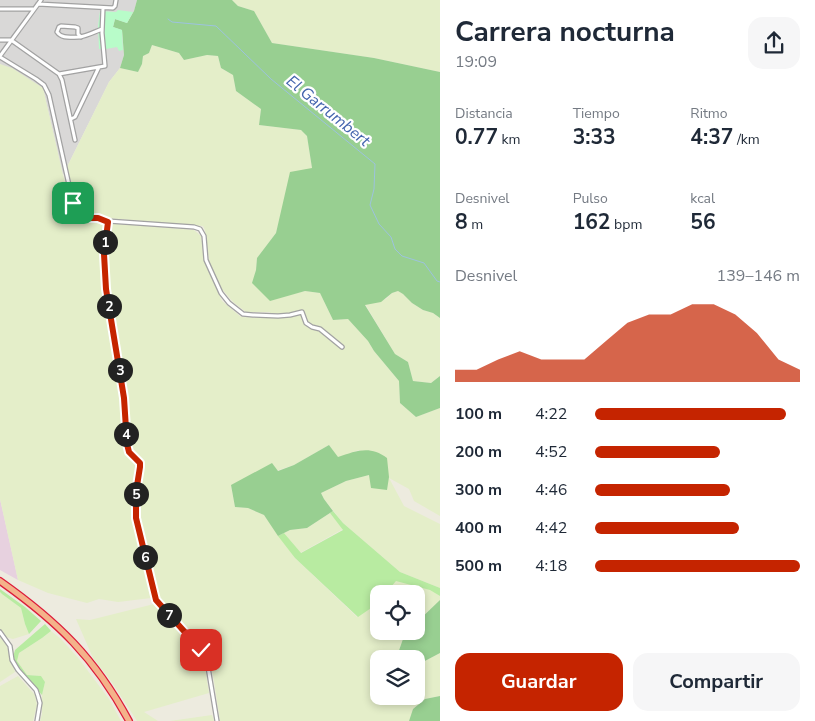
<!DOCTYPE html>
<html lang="es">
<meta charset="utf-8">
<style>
:root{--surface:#fff;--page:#f6f6f7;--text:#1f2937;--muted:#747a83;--accent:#c52400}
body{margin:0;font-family:"Nunito Sans",sans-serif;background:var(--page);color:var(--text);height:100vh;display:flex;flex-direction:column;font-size:19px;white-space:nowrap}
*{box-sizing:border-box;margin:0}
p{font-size:16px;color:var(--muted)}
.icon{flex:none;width:28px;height:28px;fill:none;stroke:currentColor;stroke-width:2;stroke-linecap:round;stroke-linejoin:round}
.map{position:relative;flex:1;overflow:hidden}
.details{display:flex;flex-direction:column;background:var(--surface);width:375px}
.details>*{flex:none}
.fabs{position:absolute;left:370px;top:585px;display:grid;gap:10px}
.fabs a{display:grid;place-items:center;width:55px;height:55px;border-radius:10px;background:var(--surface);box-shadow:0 2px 8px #0003;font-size:25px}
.pin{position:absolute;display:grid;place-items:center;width:42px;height:42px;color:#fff;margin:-21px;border-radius:10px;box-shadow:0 2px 8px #0006}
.km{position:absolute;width:25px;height:25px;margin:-12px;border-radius:50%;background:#222;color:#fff;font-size:14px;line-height:25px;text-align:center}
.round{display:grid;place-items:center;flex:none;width:52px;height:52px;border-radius:15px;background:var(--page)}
.headline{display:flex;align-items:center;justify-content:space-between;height:85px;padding:0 15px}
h1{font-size:28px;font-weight:700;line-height:38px}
.metrics{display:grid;grid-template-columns:repeat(3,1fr);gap:8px;height:85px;padding:5px 15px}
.metrics div{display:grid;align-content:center}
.metrics b{font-size:21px;font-weight:700}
.metrics small{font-size:14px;font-weight:400}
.metrics p{font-size:14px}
.chart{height:140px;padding:10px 15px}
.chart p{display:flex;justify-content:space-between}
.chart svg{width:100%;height:90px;margin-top:5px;fill:var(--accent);opacity:.7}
.action{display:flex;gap:10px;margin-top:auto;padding:10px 15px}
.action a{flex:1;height:58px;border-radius:15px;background:var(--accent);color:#fff;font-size:20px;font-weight:700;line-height:58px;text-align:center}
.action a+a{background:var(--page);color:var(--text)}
ul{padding:0 15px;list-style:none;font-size:16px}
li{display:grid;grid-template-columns:80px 60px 1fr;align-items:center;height:38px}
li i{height:12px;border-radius:6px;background:var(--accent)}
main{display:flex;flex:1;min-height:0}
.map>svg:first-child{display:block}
.residential{fill:#d9d8d7}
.industrial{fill:#e7d1df}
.farmland{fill:#e4eec9}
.grass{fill:#b8eba1}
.forest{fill:#98cf91}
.park{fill:#b8fcc9}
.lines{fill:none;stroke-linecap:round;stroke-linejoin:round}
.stream{stroke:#9dc3de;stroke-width:1}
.minor-casing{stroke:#a2a2a2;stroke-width:5.5}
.trunk-casing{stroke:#dd1b3a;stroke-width:8}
.minor{stroke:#fff;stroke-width:3}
.trunk{stroke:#f4b28a;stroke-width:5.5}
.route-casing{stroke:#fff;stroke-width:10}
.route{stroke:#c52400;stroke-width:6}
.labels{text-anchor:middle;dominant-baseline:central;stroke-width:4.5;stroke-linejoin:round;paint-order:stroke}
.water-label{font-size:16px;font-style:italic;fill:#4465ae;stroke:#fff}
</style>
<main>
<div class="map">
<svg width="440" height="721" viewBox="0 0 440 721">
<rect width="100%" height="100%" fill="#edebdf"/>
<path class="residential" d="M0,0H137L134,11L122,30L124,55L120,68L109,82L63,175L43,88L0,64Z"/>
<path class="industrial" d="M0,499L18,580L0,570Z"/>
<path class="farmland" d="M232,0H440V72L374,58L272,43L254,11L238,6Z
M152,45L179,53L184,60L207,55L218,56L221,68L233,75L236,91L261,109L259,125L301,130L307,136L312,168L283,206L276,233L257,258L256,270L253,283L288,295L305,291L320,293L333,320L348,319L368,341L374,351L399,381L400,403L416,417L440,408V516L414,501L409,489L389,478L404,506L440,524V588L400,572L343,523L324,499L321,493L346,481L369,475L386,490L359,450L338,458L329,445L294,465L231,486L235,507L248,508L264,515L295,558L357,617L379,602V631H409L403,639L396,659H379V696H416V672L423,662L440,653V696L425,699L413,709L409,721H220L213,675L208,656L199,643L185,628L164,603L158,599L151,598L118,602L99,599L87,603L48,593L18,580L0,499V64L12,68L43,88L63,175L75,217L81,221L194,230L201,236L204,261L222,301L241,317L270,318V312H246L233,302L221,288L210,264L206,242L205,230L203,226L83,216L80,213L77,205L67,167L109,82L120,68L138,72L142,64L143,56L149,53Z
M398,291L403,294L412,303L423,310L433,313L440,318V376L431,383L413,381L408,362L395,354L365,304L386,299L392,293Z
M330,513L343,529L300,553L284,533L290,530L307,528Z
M396,580L431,590L440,596V600L416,623V594H385Z
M0,592L21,608L25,624L29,634L13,639L6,637L0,630Z
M154,604L197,649L204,662L209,693L144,712L158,721H137L111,681L93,658L76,619L90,620Z
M51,631L61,639L79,659L109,699L121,721H40L42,714V695L45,682L41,676L27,675L17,661L19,653L42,638Z
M0,637L6,644L15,672L0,682Z
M18,676L35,695L37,705L33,721H0V686Z
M212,715L214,721H170Z"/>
<path class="grass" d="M333,511L343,523L400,572L440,588V596L430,590L396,581L385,594H379V602L377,604L358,617L295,558L278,536L284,533L301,553L343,530L330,513Z
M0,589L25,607L41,621L29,634L25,624L21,608L2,594L0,592Z
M45,624L51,631L42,638L19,653L17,661L27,675L41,676L45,682L42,695L17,667L13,657L15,650Z"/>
<path class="forest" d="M137,0H232L238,6L254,11L272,43L374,58L440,72V318L433,313L423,310L412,303L403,294L398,291L392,293L381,302L365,305L395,354L408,362L413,381L431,383L440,376V408L416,417L400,403L399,381L374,351L368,341L348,319L333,320L320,293L305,291L270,301L252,283L256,270L257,258L276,233L290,172L312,168L307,136L301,130L259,125L261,109L236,91L233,75L221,68L218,56L207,55L184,60L179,53L152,45L149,53L143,56L142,64L138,72L120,68L124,55L122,30L113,27L115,19L127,23L134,11Z
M329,445L338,457C356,451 370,445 387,458L389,477L387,490L371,488L369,475L346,481L321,493L324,499L333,511L307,528L290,530L278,536L264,515L248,508L235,507L231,485L272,463L278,471L294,465Z
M440,600V653L423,662L416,672V659H396L403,639L409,631H416V623Z
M440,696V721H409L413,709L425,699Z"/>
<path class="park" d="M118,10L133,12L127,23L115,19L113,27L122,30L123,50L119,51L117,47L106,49H99L98,26L100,11L116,12Z"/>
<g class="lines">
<path class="stream" d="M168,19L172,22L216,26L271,79L375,164L374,189L370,205L379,224L391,237L395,249L402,256L424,263L437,281L440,282"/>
<defs>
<path id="minor" d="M38,4L113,8L115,6L116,0
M0,9H33
M81,37L78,34V28L75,27L61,26L59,27L57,32C62,39 70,37 79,37C87,36 94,32 102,29
M0,40H11L59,74L62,80L75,140
M0,56L41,0
M0,57L36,79L44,85L49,95L73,203L78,215L84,218H99L108,221L194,227L200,229L204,236L206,260L221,293L229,303L243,314L253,315L278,316L290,315L302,312L306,323L312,327L320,329L342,347
M59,74L99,67
M71,119L75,117L99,67L105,66L102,33L103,8
M108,221L104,254L106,289L124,398L127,444L129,452L140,463V467L136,492V519L156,600L201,649L205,656L207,661L217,721
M0,632L10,646L12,660L18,670L36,690L38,696L40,703L37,721"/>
<path id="trunk" d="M0,581C58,622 95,658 129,721"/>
</defs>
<use href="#minor" class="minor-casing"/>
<use href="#trunk" class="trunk-casing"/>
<use href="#minor" class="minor"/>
<use href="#trunk" class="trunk"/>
</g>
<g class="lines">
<defs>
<path id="route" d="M73,203L78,215L84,218H98L108,222L104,254L106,289L124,398L127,444L129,452L140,463V467L136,492V518L156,600L201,650"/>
</defs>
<use href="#route" class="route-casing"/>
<use href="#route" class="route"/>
</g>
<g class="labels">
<g class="water-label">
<text transform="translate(328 111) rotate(39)">El Garrumbert</text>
</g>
</g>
</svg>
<div class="fabs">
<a><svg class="icon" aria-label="locate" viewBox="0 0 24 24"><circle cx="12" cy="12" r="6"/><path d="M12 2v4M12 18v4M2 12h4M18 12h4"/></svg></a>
<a><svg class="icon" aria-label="layers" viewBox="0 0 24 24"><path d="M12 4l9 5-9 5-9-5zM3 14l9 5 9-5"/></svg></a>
</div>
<div class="pin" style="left:73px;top:203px;background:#1e9e55"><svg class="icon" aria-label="arrive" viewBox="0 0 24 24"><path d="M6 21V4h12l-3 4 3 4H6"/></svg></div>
<div class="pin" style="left:201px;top:650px;background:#d93025"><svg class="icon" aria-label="check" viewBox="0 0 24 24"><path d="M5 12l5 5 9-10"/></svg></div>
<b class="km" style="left:105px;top:242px">1</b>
<b class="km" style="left:109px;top:306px">2</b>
<b class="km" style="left:120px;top:370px">3</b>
<b class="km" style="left:126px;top:434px">4</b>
<b class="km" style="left:136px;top:494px">5</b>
<b class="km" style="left:145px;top:557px">6</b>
<b class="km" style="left:169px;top:615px">7</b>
</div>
<section class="details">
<div class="headline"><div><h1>Carrera nocturna</h1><p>19:09</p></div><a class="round"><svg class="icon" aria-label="share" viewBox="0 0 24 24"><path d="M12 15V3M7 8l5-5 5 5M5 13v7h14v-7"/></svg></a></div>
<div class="metrics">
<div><p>Distancia</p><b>0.77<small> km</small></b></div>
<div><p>Tiempo</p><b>3:33</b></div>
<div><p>Ritmo</p><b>4:37<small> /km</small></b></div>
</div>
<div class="metrics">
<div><p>Desnivel</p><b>8<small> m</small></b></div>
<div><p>Pulso</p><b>162<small> bpm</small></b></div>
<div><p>kcal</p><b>56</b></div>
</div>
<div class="chart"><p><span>Desnivel</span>139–146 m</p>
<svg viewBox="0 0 160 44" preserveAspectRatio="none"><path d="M0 44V38L10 38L20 33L30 29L40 33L50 33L60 33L70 24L80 15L90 11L100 11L110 6L120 6L130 11L140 20L150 33L160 38V44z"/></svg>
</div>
<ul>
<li><b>100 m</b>4:22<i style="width:93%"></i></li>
<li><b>200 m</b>4:52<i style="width:61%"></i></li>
<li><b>300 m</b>4:46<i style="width:66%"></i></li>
<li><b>400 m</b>4:42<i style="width:70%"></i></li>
<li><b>500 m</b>4:18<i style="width:100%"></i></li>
</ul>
<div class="action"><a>Guardar</a><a>Compartir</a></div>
</section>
</main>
